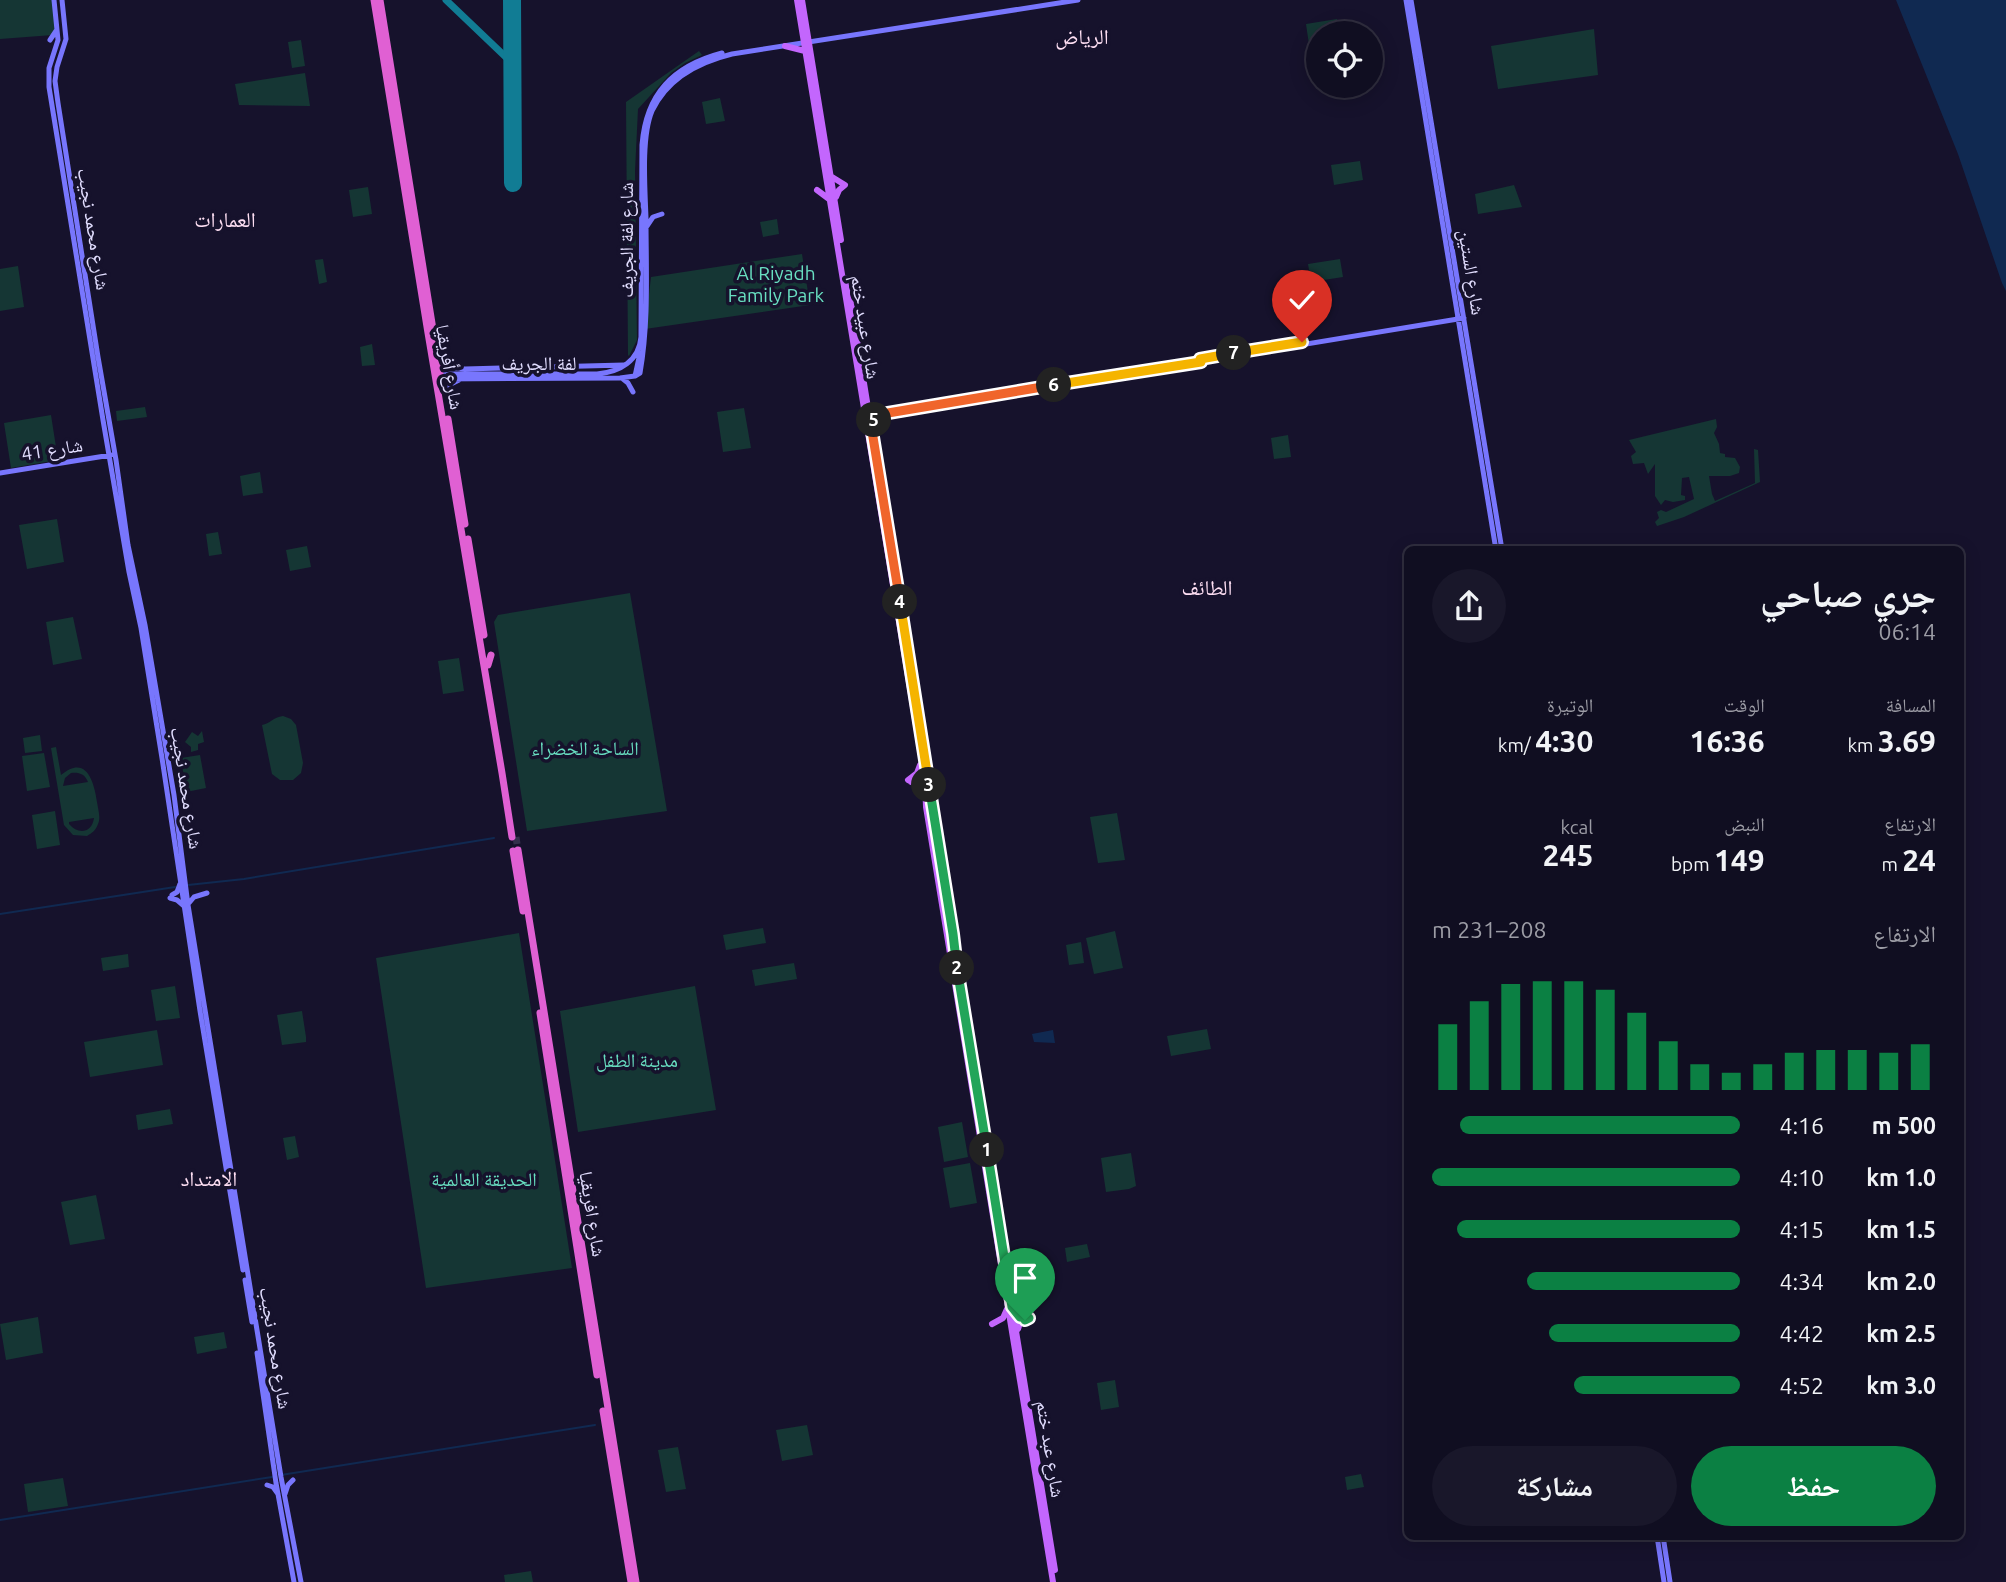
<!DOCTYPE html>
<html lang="ar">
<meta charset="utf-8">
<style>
:root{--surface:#100e21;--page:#19172a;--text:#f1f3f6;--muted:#9c9ca5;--line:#302e3f;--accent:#0b8043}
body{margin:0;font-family:Ubuntu,"Noto Naskh Arabic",sans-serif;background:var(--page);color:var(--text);direction:rtl;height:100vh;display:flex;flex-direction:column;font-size:26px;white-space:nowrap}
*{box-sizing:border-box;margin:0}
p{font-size:23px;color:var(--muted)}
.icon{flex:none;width:38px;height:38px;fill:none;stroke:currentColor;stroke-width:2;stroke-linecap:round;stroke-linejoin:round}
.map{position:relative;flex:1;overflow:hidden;direction:ltr}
.drawer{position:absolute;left:1404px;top:546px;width:560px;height:994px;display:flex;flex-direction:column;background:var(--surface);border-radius:10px;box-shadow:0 4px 18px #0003,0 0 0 2px var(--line);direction:rtl}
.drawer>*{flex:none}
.fabs{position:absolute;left:1306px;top:21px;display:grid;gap:14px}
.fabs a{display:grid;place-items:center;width:77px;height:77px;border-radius:50%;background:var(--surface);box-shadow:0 4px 18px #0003,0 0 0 2px var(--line);font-size:35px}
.pin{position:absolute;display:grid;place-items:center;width:60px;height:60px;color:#fff;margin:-72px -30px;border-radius:50% 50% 50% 0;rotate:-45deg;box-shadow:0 0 7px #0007}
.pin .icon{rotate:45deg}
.km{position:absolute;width:35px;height:35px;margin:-18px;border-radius:50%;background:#222;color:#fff;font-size:19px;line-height:35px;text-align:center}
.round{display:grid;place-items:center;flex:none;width:74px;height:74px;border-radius:37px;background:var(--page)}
.summary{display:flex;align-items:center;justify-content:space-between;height:119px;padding:0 28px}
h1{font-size:38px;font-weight:700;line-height:52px}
.figures{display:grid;grid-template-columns:repeat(3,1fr);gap:10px;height:119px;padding:7px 28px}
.figures div{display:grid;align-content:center}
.figures b{font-size:30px;font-weight:700}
.figures small{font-size:19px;font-weight:400}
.figures p{font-size:19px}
.chart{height:196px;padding:14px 28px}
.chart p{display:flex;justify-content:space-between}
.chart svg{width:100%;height:126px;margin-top:7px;stroke:var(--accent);stroke-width:6}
.button{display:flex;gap:14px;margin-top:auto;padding:14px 28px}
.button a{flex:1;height:80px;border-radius:42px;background:var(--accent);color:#fff;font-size:28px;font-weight:700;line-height:80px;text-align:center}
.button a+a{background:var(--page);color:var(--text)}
ul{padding:0 28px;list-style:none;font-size:23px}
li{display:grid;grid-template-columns:112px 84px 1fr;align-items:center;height:52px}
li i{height:18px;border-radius:9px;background:var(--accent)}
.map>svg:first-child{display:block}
.green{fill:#153634;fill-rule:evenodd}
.water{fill:#102951}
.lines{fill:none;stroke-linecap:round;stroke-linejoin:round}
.stream{stroke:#102951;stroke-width:2}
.taxiway{stroke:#117c94;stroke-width:7}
.runway{stroke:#117c94;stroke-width:18}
.trunk-tunnel{stroke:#34304c;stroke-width:7;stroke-dasharray:7 3.5;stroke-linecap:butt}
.secondary{stroke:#7876fd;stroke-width:5}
.primary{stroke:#c366fd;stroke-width:6}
.trunk{stroke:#e060d3;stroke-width:7}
.split-1-casing{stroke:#fff;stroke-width:14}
.split-2-casing{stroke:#fff;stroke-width:14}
.split-3-casing{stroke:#fff;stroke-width:14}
.split-4-casing{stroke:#fff;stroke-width:14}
.split-5-casing{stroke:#fff;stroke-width:14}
.split-6-casing{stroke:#fff;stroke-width:14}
.split-7-casing{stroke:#fff;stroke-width:14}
.split-8-casing{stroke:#fff;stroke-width:14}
.split-1{stroke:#22a559;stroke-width:9}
.split-2{stroke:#22a559;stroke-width:9}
.split-3{stroke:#22a559;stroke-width:9}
.split-4{stroke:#f5b400;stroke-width:9}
.split-5{stroke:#f0652b;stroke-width:9}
.split-6{stroke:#f0652b;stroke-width:9}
.split-7{stroke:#f5b400;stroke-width:9}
.split-8{stroke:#f5b400;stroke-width:9}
.labels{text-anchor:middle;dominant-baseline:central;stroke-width:7;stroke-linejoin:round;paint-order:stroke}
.street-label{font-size:19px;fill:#e1ddfe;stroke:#16122c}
.park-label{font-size:19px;fill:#68dfc1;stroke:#16122c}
.neighbourhood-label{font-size:21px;fill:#fedff3;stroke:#16122c}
</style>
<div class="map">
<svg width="2006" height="1582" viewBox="0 0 2006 1582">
<rect width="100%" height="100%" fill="#16122c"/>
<path class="green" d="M0,0H53L56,25L53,35L0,39Z
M1337,19L1339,33H1318V71L1313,72L1306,24Z
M1594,29L1598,75L1498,89L1491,46Z
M301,40L305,66L292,68L288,42Z
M699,51L702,55L685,63L671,73L638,109L635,171L637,340L629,356L628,355L626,102Z
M305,73L310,106L239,105L235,84Z
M720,98L725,121L706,124L702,102Z
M1360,161L1363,180L1334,185L1331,165Z
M1514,185L1522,207L1478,214L1475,194Z
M368,187L372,214L353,217L349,190Z
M777,219L779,234L763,237L760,222Z
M802,254L810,305L645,329L651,277Z
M323,259L327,282L319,284L315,260Z
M1340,259L1343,277L1311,282L1308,264Z
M18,266L24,307L0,311V269Z
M372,344L375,365L362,366L360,347Z
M145,407L147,417L117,421L116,411Z
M744,408L751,448L723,452L717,412Z
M51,415L58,460L11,468L4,423Z
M1716,419L1717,427L1714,433L1719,444L1720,453L1725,454V457L1735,458L1740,467L1739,473L1730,476H1709L1712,494L1715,501L1755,483L1754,449L1758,450L1760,482L1684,517L1657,526L1655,522L1659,518L1657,512L1661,510L1666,512L1694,499L1689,477L1682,478L1681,495L1685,496V500L1673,502L1665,500L1661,505L1655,496V464L1648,474L1644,463L1633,464L1631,456L1636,452L1629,440Z
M1288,435L1291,457L1274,459L1271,438Z
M260,472L263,493L243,496L240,476Z
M57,519L64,562L27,569L19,525Z
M218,532L222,554L209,556L206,534Z
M307,546L311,567L290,571L286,550Z
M630,593L667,811L527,831L494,622L498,615Z
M73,617L82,659L53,665L46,622Z
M459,658L464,691L443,694L438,661Z
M283,716L291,719L296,725L303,763L301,773L293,780H280L272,774L262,725C270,724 273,717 283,716Z
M202,731L204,742L198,744V750L191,752V747L185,742L192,732L198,736Z
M40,735L42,751L25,753L23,738Z
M56,747L61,775C86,754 94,781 97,802C98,809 101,818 98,824C96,830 92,833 87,836L73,835L64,825L51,748ZM71,773C79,772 85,774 88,782L63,786L65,778ZM94,818C92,833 78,835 69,824V822Z
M44,753L50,787L27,791L22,756Z
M200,755L206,788L186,792L181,758Z
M55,811L60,845L37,849L32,815Z
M1117,813L1125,860L1098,863L1090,817Z
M763,928L766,943L726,950L723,935Z
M1115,931L1123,968L1094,974L1086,938Z
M519,933L572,1268L426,1288L376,958Z
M1081,942L1084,963L1069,965L1066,945Z
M128,954L129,967L103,971L101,958Z
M794,963L797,979L755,986L752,970Z
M175,986L180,1018L156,1021L151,990Z
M695,986L716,1110L578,1132L560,1011Z
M302,1011L306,1037V1042L282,1045L277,1015Z
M1207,1029L1211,1049L1171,1056L1167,1036Z
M157,1030L163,1065L90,1077L84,1042Z
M170,1109L173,1124L138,1130L136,1115Z
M962,1122L968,1157L944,1162L938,1127Z
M295,1136L299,1157L287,1160L283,1138Z
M1131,1153L1136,1186L1129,1189L1106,1192L1101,1158Z
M970,1163L977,1203L950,1208L943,1168Z
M96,1195L105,1239L70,1245L61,1202Z
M1087,1244L1090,1257L1067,1262L1065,1248Z
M38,1317L43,1353L6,1360L0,1324Z
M224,1332L227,1348L197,1354L194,1337Z
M1115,1380L1119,1407L1101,1410L1097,1383Z
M807,1425L813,1455L782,1461L776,1430Z
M678,1447L686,1489L666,1492L658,1450Z
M1361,1474L1364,1487L1347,1490L1345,1477Z
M63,1478L68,1506L28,1512L24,1484Z
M531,1571L533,1582H505L504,1575Z"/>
<path class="water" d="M1896,0H2006V291L2002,283L1958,154Z
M1053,1030L1055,1043L1034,1042L1032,1034Z"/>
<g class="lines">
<path class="stream" d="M188,885L244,879L494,838
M0,914L175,887
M281,1475L595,1425
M0,1520L272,1477"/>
<path class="taxiway" d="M446,0L512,63"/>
<path class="runway" d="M512,0L513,183"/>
<path class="trunk-tunnel" d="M516,837L518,850"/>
<path class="secondary" d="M54,0L58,40L49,68V87L103,420L129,572L141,628L162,758L200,1011L243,1270
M62,0L66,39L57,67L55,81L58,103L98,357L116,460L128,545L145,625L174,795L188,905L257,1330L281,1477L301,1582
M1406,0L1496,550
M1411,0L1502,550
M50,40L56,31
M647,226L653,217L662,214
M443,363L450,368L465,369L624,365
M439,374H597C620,372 639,361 641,337L642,145C646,94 673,66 722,53
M635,376L640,353
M437,379L620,378L635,376L640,373C649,322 646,270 646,218C645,189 641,137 652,111C667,79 699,62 732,54L1078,0
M623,379L628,383L633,392
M447,391L451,384L459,380
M871,425L875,417L888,413L1464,318
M0,473L111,455
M172,895L177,892L180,884
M170,898L177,900L184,906
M189,903L194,897L207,893
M245,1280L252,1322
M257,1353L276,1483L294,1582
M267,1485L273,1487L278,1494
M285,1494L288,1485L293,1480
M1657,1536L1664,1582
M1663,1536L1670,1582"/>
<path class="primary" d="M797,0L925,780L926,807L1053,1582
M802,0L841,240
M785,46L805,51
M832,177L845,185L839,190L836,197
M817,190L829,199
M847,278L914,692
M915,703L926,768
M928,779L959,982L1055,1570
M908,780L917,773L920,765
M911,782L918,783L925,791
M992,1324L1003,1318L1007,1309
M1018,1329L1020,1323L1029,1318"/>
<path class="trunk" d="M374,0L428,333L502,773L512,837
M380,0L440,373
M448,419L465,524
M468,539L484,635
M488,665L491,655
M518,850L636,1582
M513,851L523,911
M540,1013L597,1375
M603,1411L631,1582"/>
</g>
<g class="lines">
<defs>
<path id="split-1" d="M987,1150L1012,1307L1020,1317L1029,1318L1025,1320"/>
<path id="split-2" d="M957,968L987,1150"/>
<path id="split-3" d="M929,785L953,934L957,968"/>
<path id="split-4" d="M900,602L929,785"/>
<path id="split-5" d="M874,420L871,425L900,602"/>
<path id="split-6" d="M874,420L875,417L888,413L1054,385"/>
<path id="split-7" d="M1054,385L1201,362L1200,359L1234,353"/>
<path id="split-8" d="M1234,353L1302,342"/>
</defs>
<use href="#split-1" class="split-1-casing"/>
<use href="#split-2" class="split-2-casing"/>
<use href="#split-3" class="split-3-casing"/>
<use href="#split-4" class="split-4-casing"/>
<use href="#split-5" class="split-5-casing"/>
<use href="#split-6" class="split-6-casing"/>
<use href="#split-7" class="split-7-casing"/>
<use href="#split-8" class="split-8-casing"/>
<use href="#split-1" class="split-1"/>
<use href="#split-2" class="split-2"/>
<use href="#split-3" class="split-3"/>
<use href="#split-4" class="split-4"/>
<use href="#split-5" class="split-5"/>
<use href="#split-6" class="split-6"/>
<use href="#split-7" class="split-7"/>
<use href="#split-8" class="split-8"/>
</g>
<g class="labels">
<g class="street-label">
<text transform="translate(94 229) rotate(81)">شارع محمد نجيب</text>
<text transform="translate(626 240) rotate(-90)">شارع لفة الجريف</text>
<text transform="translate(1472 272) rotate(81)">شارع الستين</text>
<text transform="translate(866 327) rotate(81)">شارع عبيد ختم</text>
<text x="539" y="363">لفة الجريف</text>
<text transform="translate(450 367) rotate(80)">شارع أفريقيا</text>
<text transform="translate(52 449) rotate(-9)">شارع 41</text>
<text transform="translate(187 788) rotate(81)">شارع محمد نجيب</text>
<text transform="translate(593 1214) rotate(81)">شارع افريقيا</text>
<text transform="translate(276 1348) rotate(81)">شارع محمد نجيب</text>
<text transform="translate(1051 1449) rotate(81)">شارع عبد ختم</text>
</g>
<g class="park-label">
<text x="776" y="273">Al Riyadh<tspan x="776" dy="22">Family Park</tspan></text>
<text x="585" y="748">الساحة الخضراء</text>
<text x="637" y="1060">مدينة الطفل</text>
<text x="484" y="1179">الحديقة العالمية</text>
</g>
<g class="neighbourhood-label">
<text x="1082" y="36">الرياض</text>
<text x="225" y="219">العمارات</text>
<text x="1207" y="587">الطائف</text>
<text x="209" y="1178">الامتداد</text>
</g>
</g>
</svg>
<div class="fabs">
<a><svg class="icon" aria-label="locate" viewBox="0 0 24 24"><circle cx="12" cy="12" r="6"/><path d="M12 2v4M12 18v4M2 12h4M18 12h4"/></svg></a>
</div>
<div class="pin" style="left:1025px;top:1320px;background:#1e9e55"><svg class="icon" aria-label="arrive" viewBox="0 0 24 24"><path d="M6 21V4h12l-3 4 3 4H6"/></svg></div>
<div class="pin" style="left:1302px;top:342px;background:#d93025"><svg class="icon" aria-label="check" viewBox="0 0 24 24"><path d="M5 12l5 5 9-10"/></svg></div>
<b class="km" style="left:987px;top:1150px">1</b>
<b class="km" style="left:957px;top:968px">2</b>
<b class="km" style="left:929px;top:785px">3</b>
<b class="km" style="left:900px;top:602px">4</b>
<b class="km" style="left:874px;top:420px">5</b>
<b class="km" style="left:1054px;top:385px">6</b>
<b class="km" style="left:1234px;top:353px">7</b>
<section class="drawer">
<div class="summary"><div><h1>جري صباحي</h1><p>06:14</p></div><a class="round"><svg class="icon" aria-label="share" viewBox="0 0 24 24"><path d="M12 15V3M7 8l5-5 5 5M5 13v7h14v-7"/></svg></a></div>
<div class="figures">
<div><p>المسافة</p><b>3.69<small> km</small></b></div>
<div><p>الوقت</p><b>16:36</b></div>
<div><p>الوتيرة</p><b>4:30<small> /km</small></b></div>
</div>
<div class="figures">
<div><p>الارتفاع</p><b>24<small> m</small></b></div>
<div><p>النبض</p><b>149<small> bpm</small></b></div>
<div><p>kcal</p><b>245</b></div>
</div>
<div class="chart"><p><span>الارتفاع</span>208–231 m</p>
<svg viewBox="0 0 160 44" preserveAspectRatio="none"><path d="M5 44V21M15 44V13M25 44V7M35 44V6M45 44V6M55 44V9M65 44V17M75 44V27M85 44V35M95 44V38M105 44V35M115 44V31M125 44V30M135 44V30M145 44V31M155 44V28"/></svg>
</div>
<ul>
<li><b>500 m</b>4:16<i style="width:91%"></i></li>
<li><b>1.0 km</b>4:10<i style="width:100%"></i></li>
<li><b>1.5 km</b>4:15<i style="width:92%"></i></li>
<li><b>2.0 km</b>4:34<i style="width:69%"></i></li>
<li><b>2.5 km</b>4:42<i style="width:62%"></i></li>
<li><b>3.0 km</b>4:52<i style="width:54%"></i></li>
</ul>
<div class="button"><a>حفظ</a><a>مشاركة</a></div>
</section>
</div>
